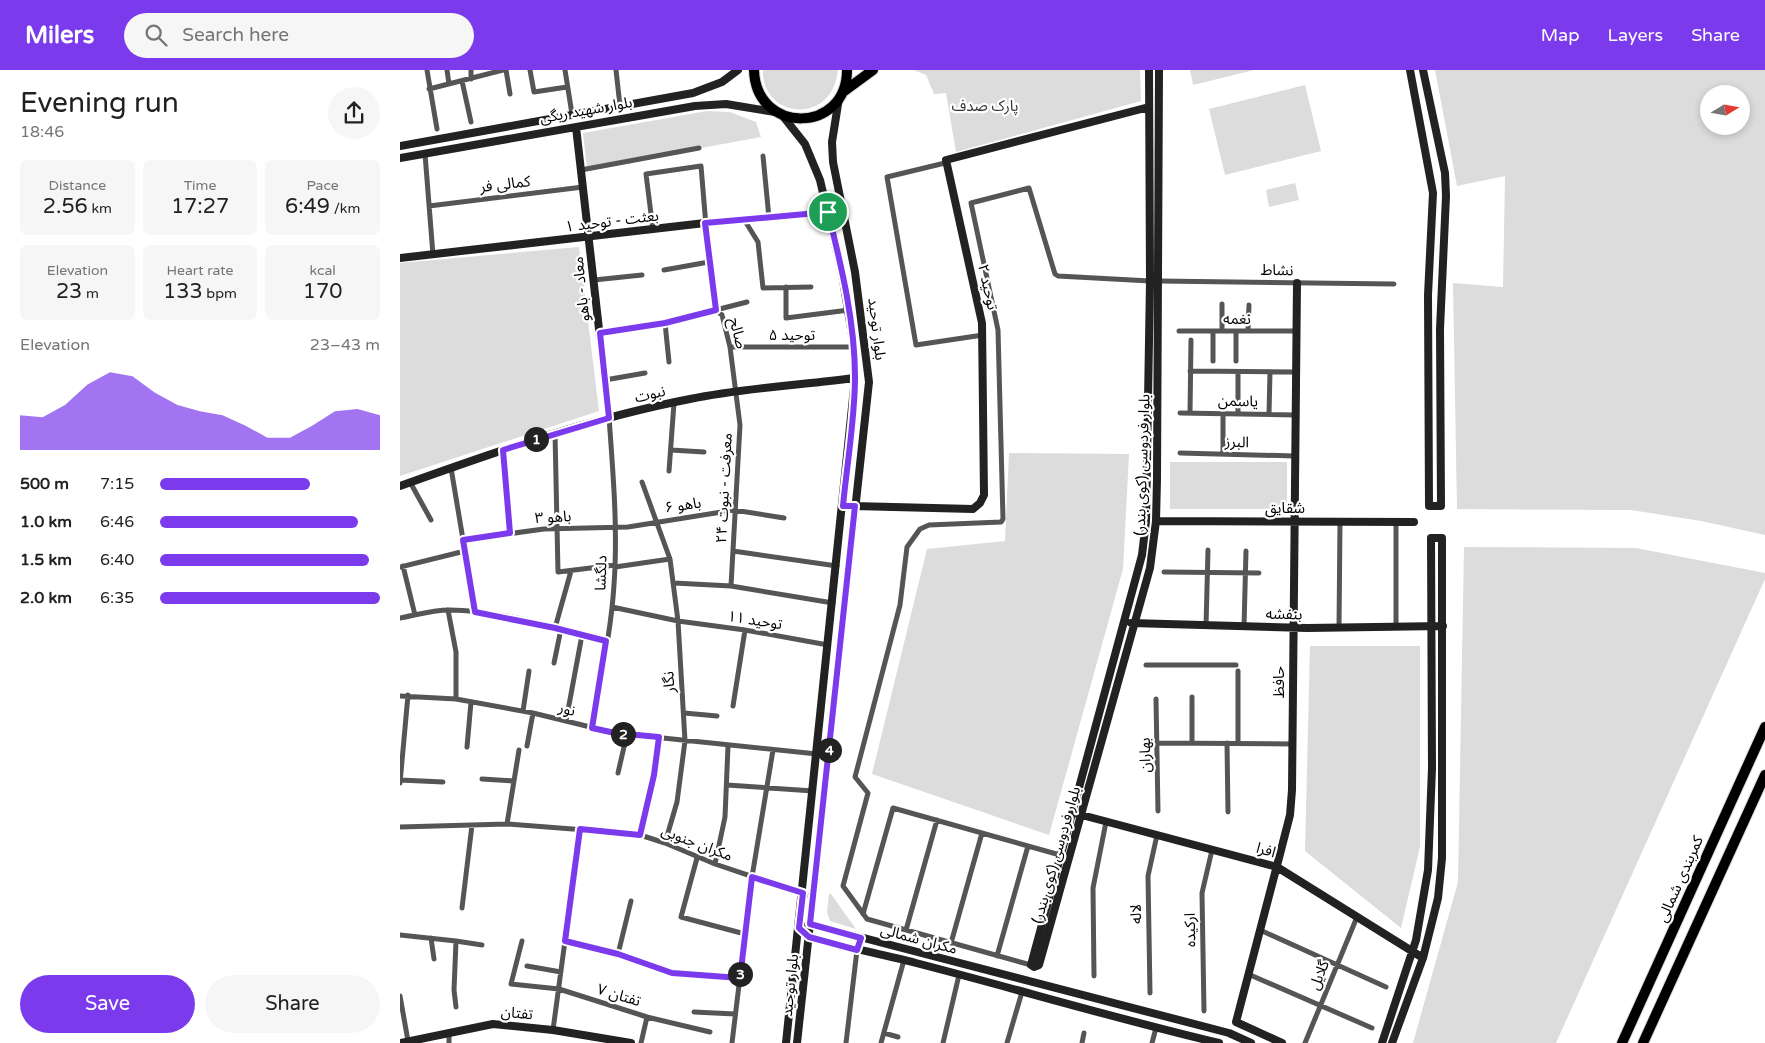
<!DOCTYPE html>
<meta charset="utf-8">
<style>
:root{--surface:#fff;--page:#f6f6f6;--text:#202124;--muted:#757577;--accent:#7c3aed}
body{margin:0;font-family:"Varela Round","Noto Sans Arabic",sans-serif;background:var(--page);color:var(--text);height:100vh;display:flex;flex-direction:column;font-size:19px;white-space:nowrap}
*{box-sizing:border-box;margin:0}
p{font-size:16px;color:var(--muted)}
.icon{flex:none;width:28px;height:28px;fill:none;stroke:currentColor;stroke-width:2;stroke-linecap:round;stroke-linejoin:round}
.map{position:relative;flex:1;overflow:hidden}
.sheet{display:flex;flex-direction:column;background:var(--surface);width:400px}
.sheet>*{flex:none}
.needle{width:32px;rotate:79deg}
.controls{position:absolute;left:1300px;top:15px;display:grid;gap:10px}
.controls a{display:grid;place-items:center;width:50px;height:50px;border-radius:50%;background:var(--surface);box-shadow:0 2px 8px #0003;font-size:25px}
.pin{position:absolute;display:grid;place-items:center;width:42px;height:42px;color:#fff;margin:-21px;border:2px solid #fff;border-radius:50%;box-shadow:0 1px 5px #0007}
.km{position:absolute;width:25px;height:25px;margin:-12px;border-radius:50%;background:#222;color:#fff;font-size:14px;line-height:25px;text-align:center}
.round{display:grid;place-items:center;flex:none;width:52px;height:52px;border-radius:26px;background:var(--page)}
.overview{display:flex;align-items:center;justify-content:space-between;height:85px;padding:0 20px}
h1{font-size:28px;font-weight:600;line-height:38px}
.figures{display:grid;grid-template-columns:repeat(3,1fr);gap:8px;height:85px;padding:5px 20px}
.figures div{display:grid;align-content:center;border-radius:8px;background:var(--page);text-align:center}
.figures b{font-size:21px;font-weight:600}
.figures small{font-size:14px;font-weight:400}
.figures p{font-size:14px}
.chart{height:140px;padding:10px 20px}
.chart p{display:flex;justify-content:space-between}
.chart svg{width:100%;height:90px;margin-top:5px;fill:var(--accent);opacity:.7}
.cta{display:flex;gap:10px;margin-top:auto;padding:10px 20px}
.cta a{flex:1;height:58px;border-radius:30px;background:var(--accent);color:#fff;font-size:20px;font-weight:600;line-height:58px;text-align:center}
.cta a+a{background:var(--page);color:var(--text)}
ul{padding:0 20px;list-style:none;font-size:16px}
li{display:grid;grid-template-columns:80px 60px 1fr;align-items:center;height:38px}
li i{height:12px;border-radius:6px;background:var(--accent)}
header{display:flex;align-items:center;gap:30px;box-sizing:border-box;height:70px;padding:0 25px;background:var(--accent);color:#fff}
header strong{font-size:24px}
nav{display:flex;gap:28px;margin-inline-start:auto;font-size:18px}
.search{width:350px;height:45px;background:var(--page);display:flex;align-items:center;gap:12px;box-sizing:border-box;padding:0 18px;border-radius:28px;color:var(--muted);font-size:19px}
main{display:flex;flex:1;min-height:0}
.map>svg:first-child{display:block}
.green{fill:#dcdcdc;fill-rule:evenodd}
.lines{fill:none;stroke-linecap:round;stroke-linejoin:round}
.highway-casing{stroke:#dbdbdb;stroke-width:12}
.street{stroke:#555;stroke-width:5}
.secondary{stroke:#222;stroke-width:8}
.highway{stroke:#000;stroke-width:10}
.route-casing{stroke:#fff;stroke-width:10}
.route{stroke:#7c3aed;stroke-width:6}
.labels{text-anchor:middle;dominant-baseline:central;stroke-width:4.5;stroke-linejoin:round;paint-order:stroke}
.park-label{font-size:15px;fill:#333;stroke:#fff}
.street-label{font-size:15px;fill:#000;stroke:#fff}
</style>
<header>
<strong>Milers</strong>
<div class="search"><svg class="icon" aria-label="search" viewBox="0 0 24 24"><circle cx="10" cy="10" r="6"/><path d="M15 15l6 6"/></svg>Search here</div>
<nav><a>Map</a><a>Layers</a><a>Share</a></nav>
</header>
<main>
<section class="sheet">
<div class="overview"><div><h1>Evening run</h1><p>18:46</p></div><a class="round"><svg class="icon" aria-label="share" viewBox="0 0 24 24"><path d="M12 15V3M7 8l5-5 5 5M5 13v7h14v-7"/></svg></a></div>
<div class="figures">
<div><p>Distance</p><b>2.56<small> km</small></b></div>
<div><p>Time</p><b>17:27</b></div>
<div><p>Pace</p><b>6:49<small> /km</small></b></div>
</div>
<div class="figures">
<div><p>Elevation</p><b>23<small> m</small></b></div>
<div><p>Heart rate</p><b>133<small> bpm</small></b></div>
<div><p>kcal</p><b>170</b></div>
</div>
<div class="chart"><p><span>Elevation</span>23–43 m</p>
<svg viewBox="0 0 160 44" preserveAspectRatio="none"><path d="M0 44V27L10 28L20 22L30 12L40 6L50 8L60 16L70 22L80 25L90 27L100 32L110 38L120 38L130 32L140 25L150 24L160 27V44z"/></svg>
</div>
<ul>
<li><b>500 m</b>7:15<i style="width:68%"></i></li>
<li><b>1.0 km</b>6:46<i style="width:90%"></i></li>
<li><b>1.5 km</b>6:40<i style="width:95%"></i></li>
<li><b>2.0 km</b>6:35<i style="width:100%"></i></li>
</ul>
<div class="cta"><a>Save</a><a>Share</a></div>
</section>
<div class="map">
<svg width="1365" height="973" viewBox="0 0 1365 973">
<rect width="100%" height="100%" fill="#fff"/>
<path class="green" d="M363,0H438C432,57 361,48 363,0Z
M514,0H740L741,31L556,82L546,23L534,24L526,5Z
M790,0H854L793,15Z
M1035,0H1365V465L1301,451L1231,440L1057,439L1053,213L1103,217L1105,106L1057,116ZM1309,24H1341V56H1309Z
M905,15L921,81L825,105L809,39Z
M307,41L330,42L356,52L361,67L187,99L183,63Z
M895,113L899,130L869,137L866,120Z
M179,177L199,341L0,406V193Z
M609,383L729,384L723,499L649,765L472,704L527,479L605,471Z
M770,392H887V439H770Z
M1064,477L1236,478L1365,503V509L1156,973H1013L1058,812Z
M910,576H1020V777L1001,858L905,781Z
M429,824H431L456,859L430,851L427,842Z"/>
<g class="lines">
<defs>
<path id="highway" d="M354,0C356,65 447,64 447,0
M443,22L473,0
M1222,973L1365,657
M1243,973L1365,705"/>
</defs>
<use href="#highway" class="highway-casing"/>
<path class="street" d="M27,0L37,59
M47,0L49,14
M106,0L110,24
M130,0L134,22L167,17
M165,0L172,44
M216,0L220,36
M71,9V0
M62,11L71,52
M29,19L103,0
M25,84L33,185
M363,86L369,148
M545,93L487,107L516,275L583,265
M181,100L299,78
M29,136L183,117
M345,151L358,172L363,218L411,217
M253,160L246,104L301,96L309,192L316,240L322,245L330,277L340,355L331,516
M264,200L309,192
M194,210L242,205
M759,211L994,214
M386,217V248L449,240
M822,234V261
M265,253L269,292
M779,261H895
M813,261V291
M836,261V291
M848,261L849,235
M200,263L265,253L347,232
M330,277H454
M790,301L895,302
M205,310L245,303
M780,343L895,345
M790,343L791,270
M838,344V302
M869,344L870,302
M155,363L158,502L215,495
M103,380L110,463
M271,380L304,382
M780,383L894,386
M823,384V344
M51,398L75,541
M269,401L274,333
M10,412L31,450
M242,412L270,489L278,551L285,671L277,732L265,773
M996,452V557
M63,470L144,459L228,457L334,440L384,448
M333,481L437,496
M3,496L15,545
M0,497L65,481
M215,497L270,489
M764,502L859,503
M274,513L331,516L433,533
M212,537L278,551L345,560L428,575
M48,540L56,582V629
M0,548C16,545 33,540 49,540C102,540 156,558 206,571
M806,556L808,480
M844,557L846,481
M155,558L171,501
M939,558L940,452
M154,593L161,559
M746,595H836
M0,626L56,629L133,643L215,663L417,684
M756,629L758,741
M333,636L345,560
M123,641L129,601
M284,643L317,646
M166,651L182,565
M192,658C200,610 211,563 214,515C218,459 213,403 209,347
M757,673L893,674
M792,673V627
M827,673L828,742
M838,673V601
M127,676L133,643
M67,677L71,632
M218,703L227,664
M82,709L114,711
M0,710L43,712
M0,713L8,625
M327,715L413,721
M107,754L119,680
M0,757L107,754L237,764L265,773L315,794L413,827
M240,765L254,705L259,667
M297,788L281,847L345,864
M315,794L325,747L328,676
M62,838L72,755
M463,844L493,738L660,785
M506,860L537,750
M860,860L986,917
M0,865L56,871L54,920L56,937
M31,868L34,889
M56,871L82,875
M122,871L111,914L159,919L247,947L241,973
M165,871L218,884L231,831
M551,873L582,763
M218,884L272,903L340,908
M597,886L628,776
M631,895L467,849L443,816L468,723L455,707L500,535L507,477L520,459L529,455L601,452L603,449L598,260L571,133L629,118L655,204L658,206L750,211
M127,896L161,902
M848,904L972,958
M694,906L693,818L706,752
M750,923L748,806L757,765
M0,926L8,971
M804,941L802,823L812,780
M294,942L335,944
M247,947L310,962
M153,960L180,759
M484,963L498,967
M49,973V962
M332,973L352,807L373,680
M446,973L457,880
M481,973L504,890
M543,973L559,905
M607,973L622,922
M682,973L684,963
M752,973L756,958
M905,973L957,847"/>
<path class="secondary" d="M749,0L750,211L746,451L742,485L631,895L634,897L639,895L750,498L756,451L757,409L759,0
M1010,0L1033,123L1028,225L1029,436H1041L1040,259L1046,126L1045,103L1023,0
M382,45L405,74L420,110L442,204L454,277L455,308L386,973
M176,57L209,347
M0,76L293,23L322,12L338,0
M0,88L295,36L326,34L375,42
M0,188L305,153L428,142
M0,416C95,382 191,348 290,329C344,318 401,315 455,308
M453,436L573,439L580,433L584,425L582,253L546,90L749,37
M756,451L1014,452
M731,553L907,558L1043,556
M678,744L877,797L1023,888
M406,856L410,854L829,963L851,973
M405,864L409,867C444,877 481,884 516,893C617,919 717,949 819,973
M1,973L93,954L153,960L231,973
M397,973L469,312L455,202L433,92L432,72L439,28
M882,973L836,952L880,784L890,745L892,720L897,213
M982,973L1016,870L1028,800L1032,698L1031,468H1042V788L1038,828L1023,888L992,973"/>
<use href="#highway" class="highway"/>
</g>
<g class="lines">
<defs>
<path id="route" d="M428,142C441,195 455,251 455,307C455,349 447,393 443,436H455L410,854L461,868L457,880L409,867L399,858L403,823L352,807L340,908L272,903L218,884L165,871L180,759L240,765L254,705L259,667L215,663L192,658L206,571L155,558L75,542L63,470L110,463L103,380L209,348L200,263L265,253L316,240L305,153Z"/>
</defs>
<use href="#route" class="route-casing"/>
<use href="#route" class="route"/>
</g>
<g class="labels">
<g class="park-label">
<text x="585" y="36">پارک صدف</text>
</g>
<g class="street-label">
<text transform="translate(186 40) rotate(-10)">بلوار شهید ریگی</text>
<text transform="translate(105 114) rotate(-7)">کمالی فر</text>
<text transform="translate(212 151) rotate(-7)">بعثت - توحید ۱</text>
<text transform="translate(877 200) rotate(1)">نشاط</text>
<text transform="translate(588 217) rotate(77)">توحید ۲</text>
<text transform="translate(181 219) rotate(-96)">معاد - باهو</text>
<text x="837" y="249">نغمه</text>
<text transform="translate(477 259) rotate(83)">بلوار توحید</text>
<text transform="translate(338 263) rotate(76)">صالح</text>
<text x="392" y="265">توحید ۵</text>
<text transform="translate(250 324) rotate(-13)">نبوت</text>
<text transform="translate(838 331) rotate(1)">یاسمن</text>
<text transform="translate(837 372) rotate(2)">البرز</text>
<text transform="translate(742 395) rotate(-88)">بلوار فردوسی (کوی بندر)</text>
<text transform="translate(324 418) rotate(-87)">معرفت - نبوت ۲۴</text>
<text transform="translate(283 435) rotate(-8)">باهو ۶</text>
<text x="885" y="438">شقایق</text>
<text transform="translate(153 447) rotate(-3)">باهو ۳</text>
<text transform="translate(201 503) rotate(-88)">دلگشا</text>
<text transform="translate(884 544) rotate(1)">بنفشه</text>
<text transform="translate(355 550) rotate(9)">توحید ۱۱</text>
<text transform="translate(269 612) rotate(-94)">نگار</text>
<text transform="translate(879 612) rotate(-90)">حافظ</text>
<text transform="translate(167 639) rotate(14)">نور</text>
<text transform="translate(745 685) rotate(-91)">بهاران</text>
<text transform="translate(297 773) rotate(21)">مکران جنوبی</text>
<text transform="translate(866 780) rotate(17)">افرا</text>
<text transform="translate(656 785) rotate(-74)">بلوار فردوسی (کوی بندر)</text>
<text transform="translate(1280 809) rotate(-66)">کمربندی شمالی</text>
<text transform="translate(736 844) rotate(-92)">لاله</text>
<text transform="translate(790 860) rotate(-91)">ارکیده</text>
<text transform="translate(519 869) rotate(15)">مکران شمالی</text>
<text transform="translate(919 905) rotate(-68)">گلایل</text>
<text transform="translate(390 915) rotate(-84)">بلوار توحید</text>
<text transform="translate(219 925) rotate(17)">تفتان ۷</text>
<text transform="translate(117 943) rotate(5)">تفتان</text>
</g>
</g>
</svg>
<div class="controls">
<a><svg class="needle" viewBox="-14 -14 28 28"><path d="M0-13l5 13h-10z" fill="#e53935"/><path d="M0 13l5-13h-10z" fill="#757577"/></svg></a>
</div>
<div class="pin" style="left:428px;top:142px;background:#1e9e55"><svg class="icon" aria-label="arrive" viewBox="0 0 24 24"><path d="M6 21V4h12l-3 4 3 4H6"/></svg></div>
<b class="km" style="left:136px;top:369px">1</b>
<b class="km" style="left:223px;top:664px">2</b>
<b class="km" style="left:340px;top:904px">3</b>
<b class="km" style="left:429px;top:680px">4</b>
</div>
</main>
